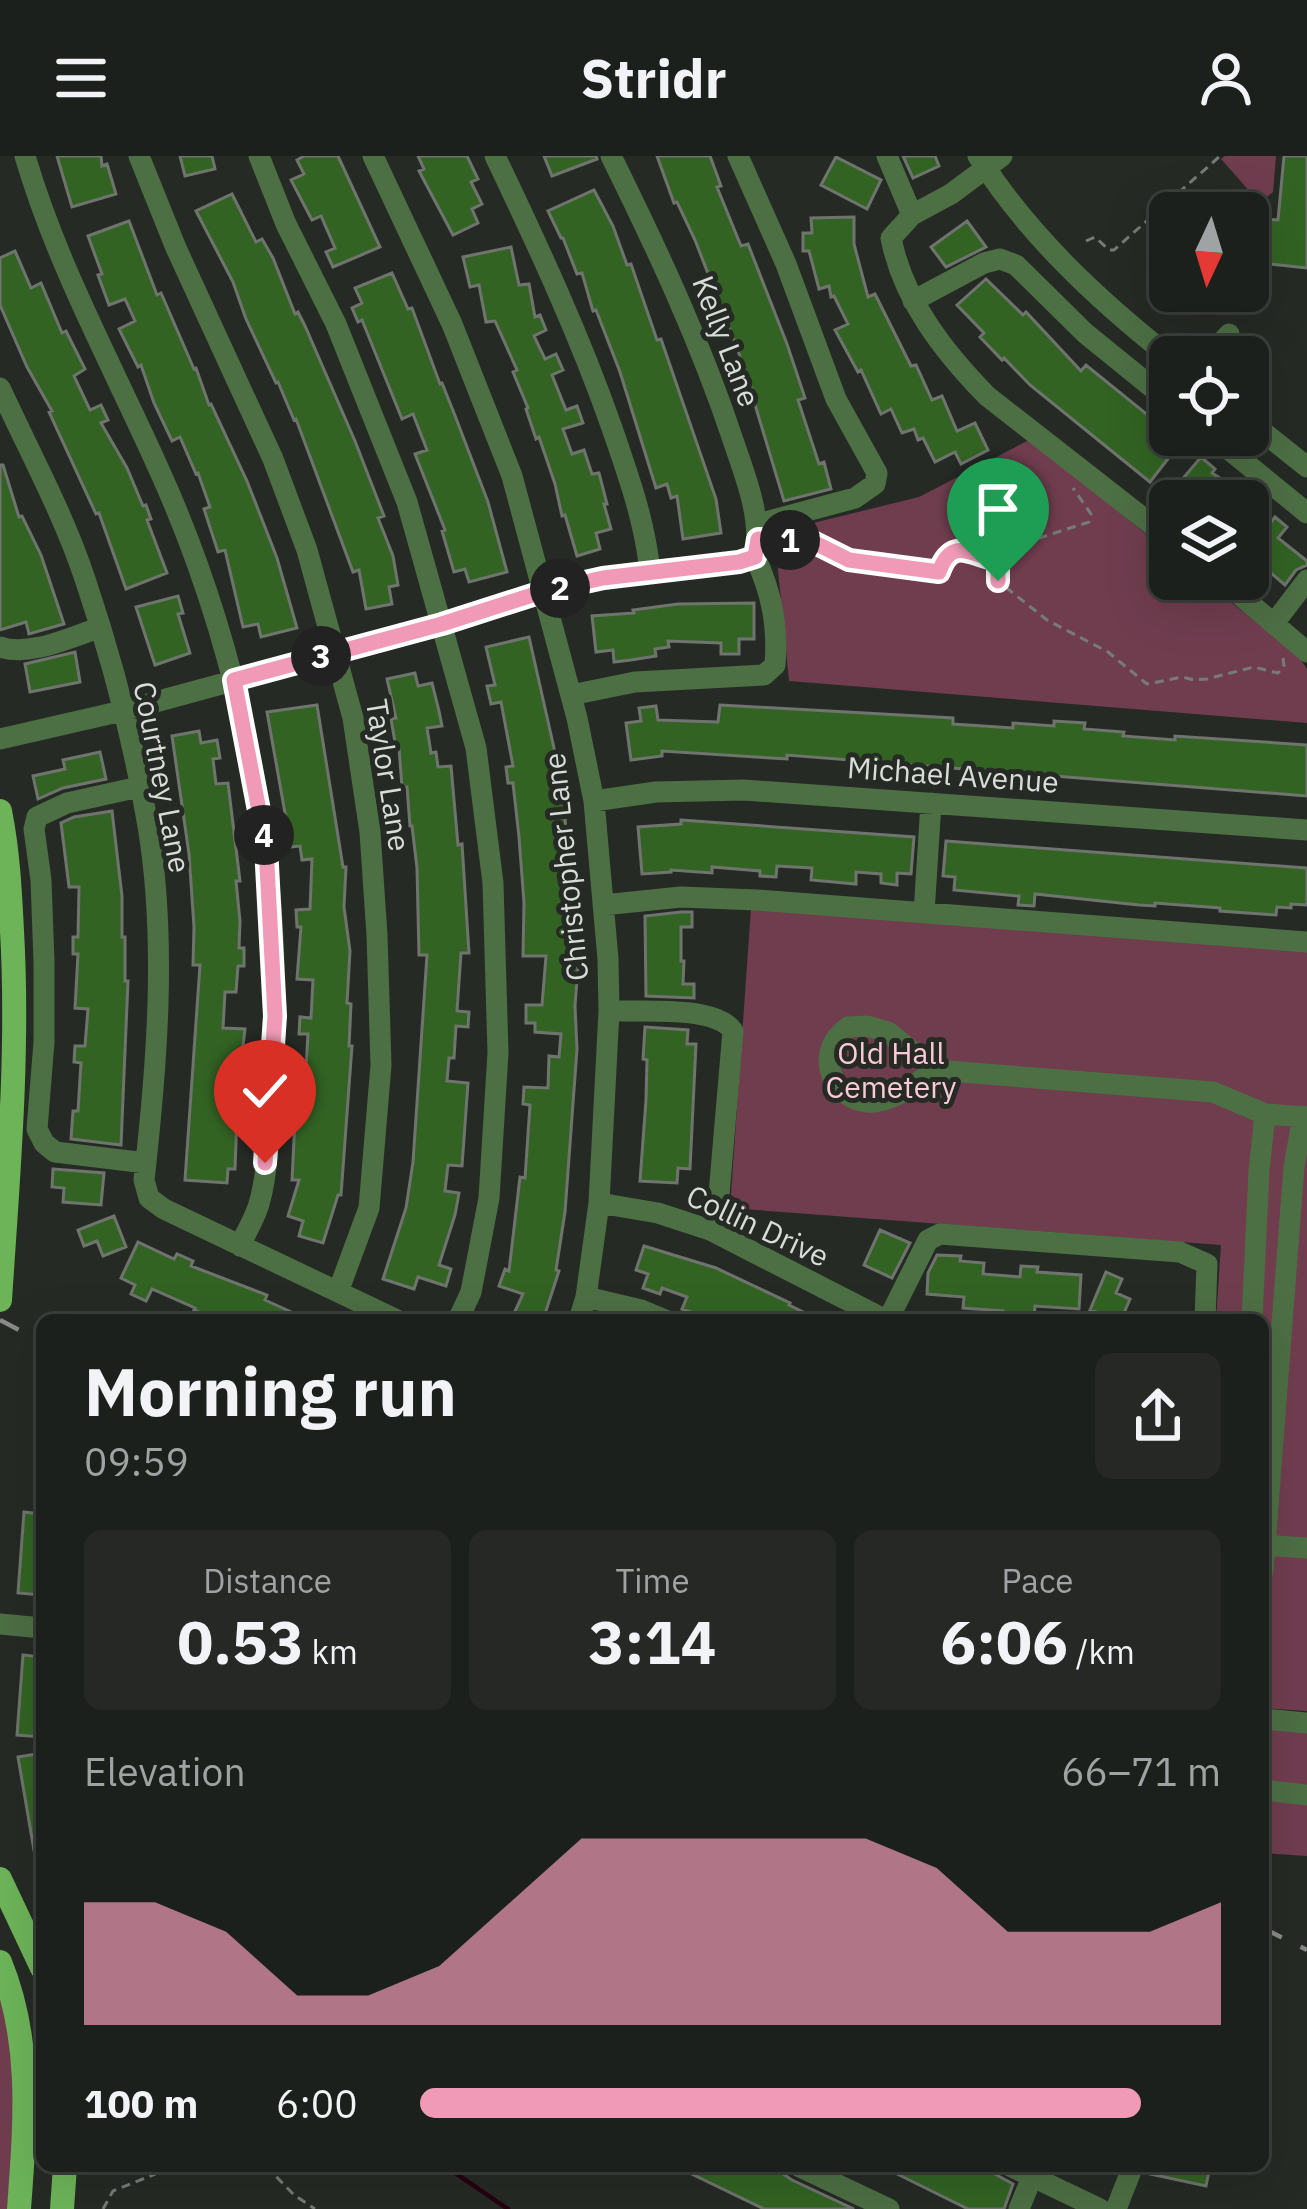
<!DOCTYPE html>
<meta charset="utf-8">
<style>
:root{--surface:#1c201c;--page:#252825;--text:#f1f3f6;--muted:#a0a3a3;--line:#3a3e3b;--accent:#f09ab7}
body{margin:0;font-family:"IBM Plex Sans",sans-serif;background:var(--page);color:var(--text);height:100vh;display:flex;flex-direction:column;font-size:45px;white-space:nowrap}
*{box-sizing:border-box;margin:0}
p{font-size:39px;color:var(--muted)}
.icon{flex:none;width:66px;height:66px;fill:none;stroke:currentColor;stroke-width:2;stroke-linecap:round;stroke-linejoin:round}
.map{position:relative;flex:1;overflow:hidden}
.drawer{position:absolute;left:36px;top:1158px;width:1233px;height:858px;display:flex;flex-direction:column;background:var(--surface);border-radius:18px;box-shadow:0 12px 48px #0002,0 0 0 3px var(--line)}
.drawer>*{flex:none}
.needle{width:78px;rotate:184deg}
.buttons{position:absolute;left:1149px;top:36px;display:grid;gap:24px}
.buttons a{display:grid;place-items:center;width:120px;height:120px;border-radius:18px;background:var(--surface);box-shadow:0 12px 48px #0002,0 0 0 3px var(--line);font-size:60px}
.pin{position:absolute;display:grid;place-items:center;width:102px;height:102px;color:#fff;margin:-123px -51px;border-radius:50% 50% 50% 0;rotate:-45deg;box-shadow:0 0 12px #0007}
.pin .icon{rotate:45deg}
.km{position:absolute;width:60px;height:60px;margin:-30px;border-radius:50%;background:#222;color:#fff;font-size:33px;line-height:60px;text-align:center}
.round{display:grid;place-items:center;flex:none;width:126px;height:126px;border-radius:18px;background:var(--page)}
.overview{display:flex;align-items:center;justify-content:space-between;height:204px;padding:0 48px}
h1{font-size:66px;font-weight:700;line-height:90px}
.figures{display:grid;grid-template-columns:repeat(3,1fr);gap:18px;height:204px;padding:12px 48px}
.figures div{display:grid;align-content:center;border-radius:18px;background:var(--page);text-align:center}
.figures b{font-size:60px;font-weight:700}
.figures small{font-size:33px;font-weight:400}
.figures p{font-size:33px}
.chart{height:336px;padding:24px 48px}
.chart p{display:flex;justify-content:space-between}
.chart svg{width:100%;height:216px;margin-top:12px;fill:var(--accent);opacity:.7}
ul{padding:0 48px;list-style:none;font-size:39px}
li{display:grid;grid-template-columns:192px 144px 1fr;align-items:center;height:90px}
li i{height:30px;border-radius:15px;background:var(--accent)}
header{display:flex;justify-content:space-between;align-items:center;height:156px;padding:0 48px;background:var(--surface);font-size:54px;font-weight:700}
.map>svg:first-child{display:block}
.green{fill:#703d4f}
.lines{fill:none;stroke-linecap:round;stroke-linejoin:round}
.stream{stroke:#250110;stroke-width:4.5}
.building{fill:#326323;stroke:#70746e;stroke-width:3}
.path{stroke:#777b77;stroke-width:3;stroke-dasharray:9 6;stroke-linecap:butt}
.minor{stroke:#4d6f44;stroke-width:21}
.major{stroke:#6db459;stroke-width:24}
.rail{stroke:#888b87;stroke-width:4.5;stroke-dasharray:21 21;stroke-linecap:butt}
.route-casing{stroke:#fff;stroke-width:24}
.route{stroke:#f09ab7;stroke-width:15}
.labels{text-anchor:middle;dominant-baseline:central;stroke-width:10;stroke-linejoin:round;paint-order:stroke}
.street-label{font-size:30px;fill:#d9dcd9;stroke:#262a25}
.park-label{font-size:30px;fill:#f9cad8;stroke:#262a25}
</style>
<header><svg class="icon" aria-label="menu" viewBox="0 0 24 24"><path d="M4 6h16M4 12h16M4 18h16"/></svg>Stridr<svg class="icon" aria-label="person" viewBox="0 0 24 24"><circle cx="12" cy="8" r="4"/><path d="M4 21q1-7 8-7t8 7"/></svg></header>
<div class="map">
<svg width="1307" height="2053" viewBox="0 0 1307 2053">
<rect width="100%" height="100%" fill="#262a25"/>
<path class="green" d="M1225,0H1276L1273,36L1260,47L1221,3Z
M1031,283L1170,398V423H1200L1294,494L1307,513V567L789,525L778,414L785,374L919,341Z
M751,752L1307,794V1555L1263,1552V1164H1216L1221,1089L730,1052Z
M1263,1572L1307,1576V1700L1263,1697Z
M0,1835L19,1934L7,2053H0Z"/>
<g class="lines">
<path class="stream" d="M445,2010L508,2053"/>
</g>
<path class="building" d="M57,0H101L102,10L107,8L116,38L72,51Z
M180,0H212L215,13L185,20Z
M304,0H338L380,91L333,111L326,96L335,92L321,60L312,64L291,24L304,18L297,4Z
M418,0H467L478,23L471,26L482,48L472,53L478,67L453,79L419,15L424,13Z
M544,0H596L597,3L552,20Z
M657,0H710L721,30L717,31L741,90L748,88L787,188L805,242L798,244L819,308L824,306L831,333L784,345L753,242H755L738,195L695,84L677,46L674,47Z
M903,0H935L939,10L913,22Z
M1284,0H1307V112L1260,107L1265,63L1278,64Z
M836,1L881,24L867,53L821,29Z
M594,34L613,70L627,109L631,108L657,184L661,183L716,343L721,377L683,383L677,340L671,342L667,328L656,332L620,216L596,154L593,155L582,117L577,118L563,82H561L548,55Z
M232,38L256,86L262,83L273,102L295,158L298,156L305,170L355,285L384,360L378,362L393,400L398,429L389,431L392,448L366,453L359,414L353,416L296,263L294,264L278,226L276,227L246,163L233,126L196,55Z
M854,61V88L868,141L875,138L911,210L916,209L932,244L942,240L957,275L975,267L988,294L961,308L955,296L935,306L923,282L918,284L914,273L902,277L891,253L881,258L861,214L858,216L835,174L848,168L834,140L831,141L829,130L819,133L809,95H803V77H812L811,62Z
M129,65L157,139L161,137L194,213L196,212L209,249L211,248L247,325L277,402L297,472L261,481L258,468L243,471L225,394L218,396L204,353L210,351L198,317L196,318L180,281L172,285L154,247L141,209L138,211L119,173L135,165L125,143L109,149L98,119L102,118L88,80Z
M967,65L986,91L946,111L931,91Z
M511,91L519,129L529,128L535,161L540,159L546,174L534,180L545,203L556,198L563,214L552,219L566,254L577,250L583,267L563,273L572,298L584,294L592,318L599,317L607,348H604L611,373L596,377L600,393L577,400L565,359L562,360L555,328L539,281L536,283L526,253L528,252L513,216L517,214L495,165L486,166L479,129L470,131L463,101Z
M15,95L31,132L41,127L62,177L66,175L85,213L74,220L90,254L101,249L108,264L101,267L127,312L143,350L146,349L151,363L147,364L167,417L126,433L99,357L96,358L49,256L52,255L27,211L0,149V102Z
M392,117L408,153L412,152L440,228L442,227L454,257L488,346L507,416L469,426L465,413L454,416L442,375L445,374L415,298L427,294L413,258L402,263L362,164L358,166L352,152L362,147L355,132Z
M986,123L1023,159L1026,156L1081,215L1086,209L1181,286L1150,326L1030,229L1004,202L1002,204L980,181L984,177L957,149Z
M1201,301L1215,313L1212,317L1256,345H1177L1169,339Z
M0,309H3L19,361L22,360L41,399L64,468L29,478L26,466L0,474Z
M1248,354L1268,370L1275,361L1287,371L1278,382L1307,405V409L1296,414L1285,429L1258,406L1256,409L1248,403Z
M178,440L183,457L178,458L190,497L155,509L136,451Z
M754,447V483H739V498H721V487L668,485L669,491L655,493L656,500L631,504L614,506L613,494L596,496L592,460L634,457L633,454L678,448Z
M529,481L554,592L564,647L567,690H570L575,768V810L578,811L575,850L577,893L565,1056L556,1114L559,1115L543,1164H511L523,1138L499,1130L505,1113L509,1115L520,1021L525,1022L530,949L523,948L524,931L548,932L549,900L559,901L561,878L535,876V867H526V849H542L546,800H523L524,747L519,681L513,627H508L506,611L513,610L501,546L491,548L487,530L495,529L486,491Z
M75,496L80,526L30,536L25,508Z
M415,517L418,530L432,527L439,555L442,570L427,572L431,597L436,596L438,611L451,610L458,689L462,688L469,797H461L457,855L469,856L468,871L456,870L454,902H449L447,925L468,927L462,1010L448,1009L445,1035L459,1037L455,1059L439,1109L451,1113L446,1130L418,1121L414,1133L383,1123L406,1052L413,1006L427,799H419L417,712L412,670H410L407,631H402L399,592H396L391,563L396,562L387,523Z
M317,549L343,711H346L344,751L350,795L347,847L351,848L349,890H352L341,1039H338L323,1087L299,1080L303,1065L288,1060L299,1024H292L296,944L297,927L305,928L308,878H299L300,861L311,862L313,824L297,823L301,771H297L296,754L310,753L312,703L302,704L300,690L289,691L288,674L267,556Z
M720,549L953,562V568L1013,572V567L1054,570V565L1085,567L1084,573L1124,576L1123,580L1175,584V580L1307,589V640L787,599V603L662,595V600L631,604L626,567L641,565L639,552L656,550L658,564L718,566Z
M199,575L201,587L217,584L220,602L213,603L216,628L228,627L240,725H236L240,765L239,792H244V810H238L236,836H225L223,872L245,873L238,933L235,1013H228L227,1027L185,1024L200,809H193L194,771L189,698L172,580Z
M100,596L106,623L63,632L38,643L33,620L65,613L63,604Z
M112,655L122,740V781H125V825H128L121,989L71,983L73,955H78L81,907L74,906L75,890H85L88,853L75,852L78,798H73V781H78L79,731H69L61,667L74,661Z
M681,664L914,681L911,718L897,717V729L881,727V718L856,716V728L811,724L812,712L777,710L776,721L760,720V715L712,711V717L671,714V716L642,718L638,671L681,668Z
M946,685L1307,712V749L1291,748V752L1277,751L1276,759L1220,755V752L1155,747V750L1139,749L1035,738L1034,750L1018,749L1019,740L954,734L955,721L943,720Z
M681,756H692V771H681V805H684L683,828H694V842L646,840L645,760Z
M645,871L688,874L687,888H696L690,1013L678,1012L677,1027L640,1025L646,944L647,904L643,903Z
M53,1013L104,1017L101,1049L63,1046L64,1032L52,1031Z
M114,1060L126,1091L103,1100L97,1085L84,1090L78,1074Z
M880,1074L910,1087L892,1122L864,1109Z
M138,1086L174,1103L177,1098L193,1105L191,1110L267,1139L265,1144L309,1164H207L209,1160L194,1154L195,1152L152,1133L146,1145L131,1138L135,1129L121,1122Z
M644,1090L716,1112L790,1147L789,1149L820,1164H704L705,1161L682,1153L687,1141L662,1132L660,1138L643,1132L648,1118L636,1114Z
M937,1099L961,1100L960,1105L984,1107L983,1118L1020,1121L1021,1110L1038,1111L1037,1116L1081,1119L1079,1153L1035,1150L1034,1161L1003,1159V1155L963,1152L964,1141L927,1138L928,1117Z
M1106,1116L1122,1123L1116,1137L1130,1143L1121,1164L1090,1154Z
M24,1356L42,1358V1439L18,1437Z
M23,1499L42,1501V1581L17,1579Z
M42,1597V1699L35,1700L18,1601Z
M675,2010H771L792,2024L854,2053H764Z
M881,2010H980L1013,2028L1004,2053H968Z
M1148,2010H1210L1206,2030L1146,2017Z"/>
<g class="lines">
<path class="path" d="M1086,85L1095,81L1109,94H1114L1220,0
M779,383L813,386L849,404L939,416L951,396L966,395L998,404L1005,393L1089,366L1091,358L1073,332
M998,405V425L1047,464L1108,496L1147,528L1182,521L1194,524L1207,523L1254,511L1278,517L1284,510L1283,502
M266,2010L294,2039L315,2053
M103,2053L113,2035L175,2010"/>
<path class="minor" d="M25,0C58,112 114,212 161,318C240,494 285,710 272,903C269,946 271,1007 259,1048C255,1062 246,1076 240,1090
M139,0L176,92L273,303L307,394L353,562L370,676L377,779L381,909L369,1052L338,1136
M259,0L286,68L336,168L407,346L476,592L493,727L498,897L489,1042L471,1136L458,1164
M373,0L452,168L512,320L577,562L594,645L608,803L609,855L599,1047L586,1141L579,1164
M495,0C538,90 579,178 612,272C629,322 644,362 650,415
M611,0C657,93 700,185 733,284C746,323 762,360 755,401
M738,0L786,108L836,243L877,317L875,328L855,342L758,368
M887,0L912,59
M978,0C1027,78 1098,144 1170,201
M1002,0L951,38L912,59L891,82C903,144 944,196 987,240L1170,383
M913,145L984,107L1000,103L1016,109L1085,177L1170,246
M1208,201L1229,178
M0,232C29,295 63,357 85,423C112,503 134,587 148,670C167,785 157,909 144,1024L149,1042L164,1053L397,1164
M1248,264L1307,311
M1211,279L1307,357
M1221,423L1307,496
M1275,466L1307,424
M0,491C30,501 70,481 99,472
M571,539L635,526L764,519L775,509C778,470 772,437 755,401
M0,583L122,555L442,468L545,435L650,415L739,406L755,401
M139,631L67,647L37,661L34,673L41,724L44,806V886L37,973L44,987L55,996L146,1007
M594,645L656,636L744,634L1307,674
M603,749L681,741L757,744L1307,786
M924,757L931,647
M609,855C639,856 716,849 733,875L718,1050L710,1074
M935,914C917,927 898,943 874,946C844,949 818,915 834,886C837,880 843,876 848,871L867,870L888,876L935,914L1213,936L1265,958L1307,961
M599,1047L658,1057L710,1074L886,1164
M586,1141L641,1154L665,1164
M888,1164L928,1084L940,1078L1180,1096L1207,1108L1205,1164
M1252,1164L1259,1015L1265,958
M1263,1389L1307,1392
M1263,1415L1294,1011L1303,960
M0,1468L42,1472
M1263,1563L1307,1567
M1263,1634L1307,1639
M798,2010L889,2053
M1010,2010L1100,2053
M1019,2053L1036,2011
M1116,2053L1133,2010"/>
<path class="major" d="M0,655C8,695 10,735 12,775C19,898 8,1021 0,1144
M0,1723L42,1812
M0,1806C33,1886 25,1969 19,2053
M62,2053L65,2010"/>
<path class="rail" d="M0,1164L42,1186
M1263,1772L1307,1794"/>
</g>
<g class="lines">
<defs>
<path id="route" d="M265,1007L275,860L266,691L234,524L442,468L545,435L603,422L739,406L755,401L758,383L813,386L849,404L939,416C952,380 970,399 998,404V425"/>
</defs>
<use href="#route" class="route-casing"/>
<use href="#route" class="route"/>
</g>
<g class="labels">
<g class="street-label">
<text transform="translate(727 185) rotate(69)">Kelly Lane</text>
<text transform="translate(953 618) rotate(4)">Michael Avenue</text>
<text transform="translate(389 619) rotate(81)">Taylor Lane</text>
<text transform="translate(163 621) rotate(79)">Courtney Lane</text>
<text transform="translate(565 711) rotate(-96)">Christopher Lane</text>
<text transform="translate(758 1069) rotate(25)">Collin Drive</text>
</g>
<g class="park-label">
<text x="891" y="896">Old Hall<tspan x="891" dy="34">Cemetery</tspan></text>
</g>
</g>
</svg>
<div class="buttons">
<a><svg class="needle" viewBox="-14 -14 28 28"><path d="M0-13l5 13h-10z" fill="#e53935"/><path d="M0 13l5-13h-10z" fill="#a0a3a3"/></svg></a>
<a><svg class="icon" aria-label="locate" viewBox="0 0 24 24"><circle cx="12" cy="12" r="6"/><path d="M12 2v4M12 18v4M2 12h4M18 12h4"/></svg></a>
<a><svg class="icon" aria-label="layers" viewBox="0 0 24 24"><path d="M12 4l9 5-9 5-9-5zM3 14l9 5 9-5"/></svg></a>
</div>
<div class="pin" style="left:998px;top:425px;background:#1e9e55"><svg class="icon" aria-label="arrive" viewBox="0 0 24 24"><path d="M6 21V4h12l-3 4 3 4H6"/></svg></div>
<div class="pin" style="left:265px;top:1007px;background:#d93025"><svg class="icon" aria-label="check" viewBox="0 0 24 24"><path d="M5 12l5 5 9-10"/></svg></div>
<b class="km" style="left:790px;top:384px">1</b>
<b class="km" style="left:560px;top:432px">2</b>
<b class="km" style="left:321px;top:500px">3</b>
<b class="km" style="left:264px;top:679px">4</b>
<section class="drawer">
<div class="overview"><div><h1>Morning run</h1><p>09:59</p></div><a class="round"><svg class="icon" aria-label="share" viewBox="0 0 24 24"><path d="M12 15V3M7 8l5-5 5 5M5 13v7h14v-7"/></svg></a></div>
<div class="figures">
<div><p>Distance</p><b>0.53<small> km</small></b></div>
<div><p>Time</p><b>3:14</b></div>
<div><p>Pace</p><b>6:06<small> /km</small></b></div>
</div>
<div class="chart"><p><span>Elevation</span>66–71 m</p>
<svg viewBox="0 0 160 44" preserveAspectRatio="none"><path d="M0 44V19L10 19L20 25L30 38L40 38L50 32L60 19L70 6L80 6L90 6L100 6L110 6L120 12L130 25L140 25L150 25L160 19V44z"/></svg>
</div>
<ul>
<li><b>100 m</b>6:00<i style="width:90%"></i></li>
</ul>
</section>
</div>
